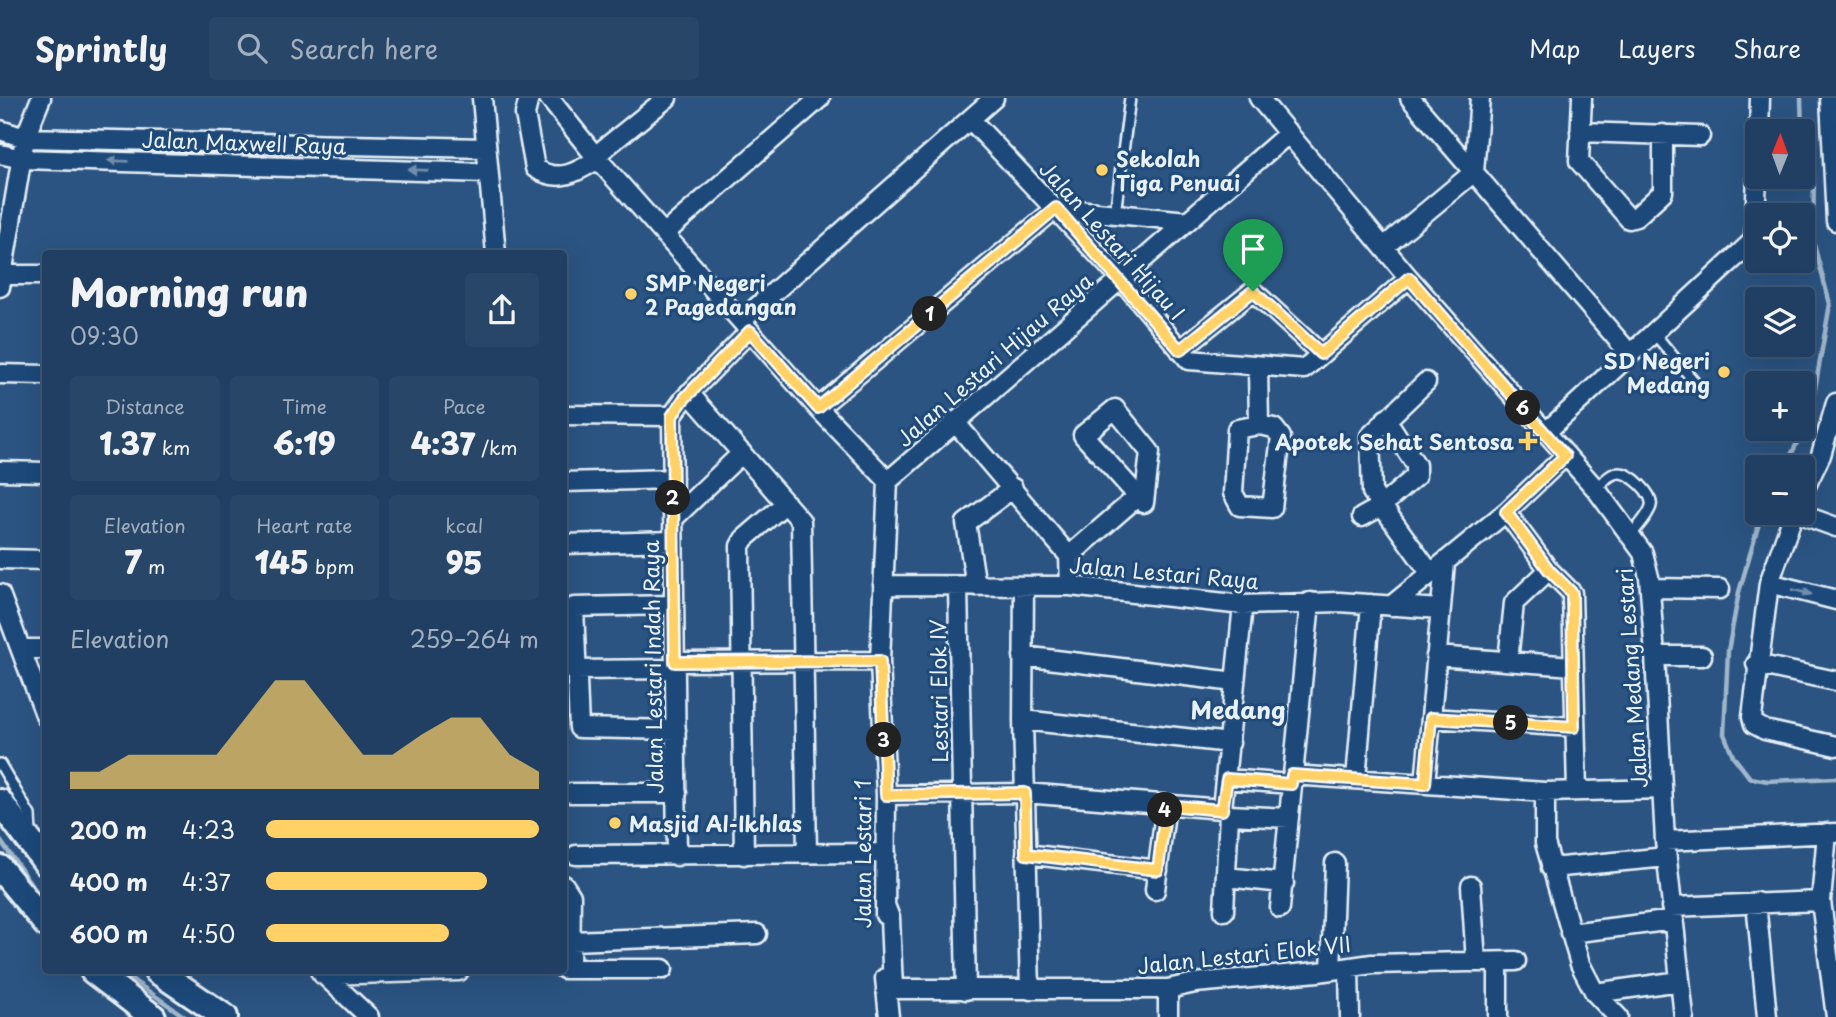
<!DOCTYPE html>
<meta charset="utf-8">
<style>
:root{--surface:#203f62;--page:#284668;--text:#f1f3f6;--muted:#a2afbe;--line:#3d5877;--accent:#ffd166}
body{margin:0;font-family:"Playpen Sans",sans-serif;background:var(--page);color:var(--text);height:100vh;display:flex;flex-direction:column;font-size:26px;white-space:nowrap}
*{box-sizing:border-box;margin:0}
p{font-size:23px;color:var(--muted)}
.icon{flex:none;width:38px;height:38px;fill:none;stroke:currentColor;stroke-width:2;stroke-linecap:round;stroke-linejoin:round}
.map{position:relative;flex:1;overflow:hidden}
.sheet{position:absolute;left:42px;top:152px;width:525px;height:724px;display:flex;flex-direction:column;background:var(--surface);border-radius:7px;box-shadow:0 7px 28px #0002,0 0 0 2px var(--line)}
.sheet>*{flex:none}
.needle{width:46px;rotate:1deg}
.fabs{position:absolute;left:1745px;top:21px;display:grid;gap:14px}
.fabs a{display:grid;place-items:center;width:70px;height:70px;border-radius:7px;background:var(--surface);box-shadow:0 7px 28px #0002,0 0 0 2px var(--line);font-size:35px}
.pin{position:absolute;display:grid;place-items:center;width:60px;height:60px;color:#fff;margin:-72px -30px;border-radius:50% 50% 50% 0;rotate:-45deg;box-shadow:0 0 7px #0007}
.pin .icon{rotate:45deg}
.km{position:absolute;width:35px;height:35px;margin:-18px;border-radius:50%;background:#222;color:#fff;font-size:19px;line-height:35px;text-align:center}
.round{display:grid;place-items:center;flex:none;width:74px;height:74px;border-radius:7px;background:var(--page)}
.headline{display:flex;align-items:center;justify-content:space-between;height:119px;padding:0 28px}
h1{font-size:38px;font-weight:800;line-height:52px}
.figures{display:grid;grid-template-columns:repeat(3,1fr);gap:10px;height:119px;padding:7px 28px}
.figures div{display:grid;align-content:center;border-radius:7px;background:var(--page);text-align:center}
.figures b{font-size:30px;font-weight:800}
.figures small{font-size:19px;font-weight:400}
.figures p{font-size:19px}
.chart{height:196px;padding:14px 28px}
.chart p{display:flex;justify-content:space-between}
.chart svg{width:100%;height:126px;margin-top:7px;fill:var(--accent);opacity:.7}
ul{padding:0 28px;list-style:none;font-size:23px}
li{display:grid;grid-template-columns:112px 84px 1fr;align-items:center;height:52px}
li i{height:18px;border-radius:9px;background:var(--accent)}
header{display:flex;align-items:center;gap:42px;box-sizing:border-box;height:98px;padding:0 35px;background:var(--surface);border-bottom:2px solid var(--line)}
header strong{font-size:33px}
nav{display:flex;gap:38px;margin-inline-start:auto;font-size:24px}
.search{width:490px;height:63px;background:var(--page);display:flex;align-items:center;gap:18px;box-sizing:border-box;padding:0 24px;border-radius:7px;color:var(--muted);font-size:26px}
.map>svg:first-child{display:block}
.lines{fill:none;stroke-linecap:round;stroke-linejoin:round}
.stream{stroke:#a0b6cb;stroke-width:4.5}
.lane-casing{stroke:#e8f1f8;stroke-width:14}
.street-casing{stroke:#e8f1f8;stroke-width:23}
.secondary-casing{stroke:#e8f1f8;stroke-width:30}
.lane{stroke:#1f4a7a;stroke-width:9}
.street{stroke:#1f4a7a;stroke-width:18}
.secondary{stroke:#1f4a7a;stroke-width:24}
.oneway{fill:#6f8dac}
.route-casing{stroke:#fff;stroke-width:14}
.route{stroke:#ffd166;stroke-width:9}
.poi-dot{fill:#ffd166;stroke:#1f4a7a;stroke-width:2.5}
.labels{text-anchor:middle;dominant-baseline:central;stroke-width:6;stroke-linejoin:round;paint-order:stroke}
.street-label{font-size:21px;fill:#e8f1f8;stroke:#1f4a7a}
.poi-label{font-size:21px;font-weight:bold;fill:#e8f1f8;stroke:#1f4a7a;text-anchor:start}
.quarter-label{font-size:24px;font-weight:bold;fill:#e8f1f8;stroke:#1f4a7a}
</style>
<header>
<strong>Sprintly</strong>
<div class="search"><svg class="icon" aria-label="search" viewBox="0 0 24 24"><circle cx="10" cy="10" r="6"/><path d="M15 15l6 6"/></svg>Search here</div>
<nav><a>Map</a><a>Layers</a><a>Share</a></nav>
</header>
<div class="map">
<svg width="1836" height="919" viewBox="0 0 1836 919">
<rect width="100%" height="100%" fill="#2b5482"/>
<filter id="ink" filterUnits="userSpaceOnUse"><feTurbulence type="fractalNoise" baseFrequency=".0143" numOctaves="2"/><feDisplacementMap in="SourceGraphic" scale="14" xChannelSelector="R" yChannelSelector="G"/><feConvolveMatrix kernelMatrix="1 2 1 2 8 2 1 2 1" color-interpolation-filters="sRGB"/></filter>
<g filter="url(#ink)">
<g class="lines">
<path class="stream" d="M1801,0L1802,33
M1785,369L1810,319L1830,206L1813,143L1814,80L1802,43
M1762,415L1739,494L1728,553L1724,636L1733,658L1750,680L1768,683L1836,680
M0,742L39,797
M120,873L185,919"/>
<defs>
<path id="lane" d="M1115,116L1130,0
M1653,234L1697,287
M1596,391C1603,385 1609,375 1619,375C1630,374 1654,396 1651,408C1649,417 1638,428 1632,436
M0,666L30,717L31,736"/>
<path id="street" d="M482,0L496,156
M529,0L525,16L535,70C559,86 577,74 598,61
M549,0L595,58L818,310L888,383
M1259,0L1409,180L1596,391L1643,455L1649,479L1655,558L1665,743L1684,919
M1410,0L1630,256
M1582,0L1579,63L1629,121L1636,119L1663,94V36
M1830,0L1836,123
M970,21L1121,181L1189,262L1304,271L1409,180
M0,32L25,40L485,50
M1759,33L1760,0
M1580,34L1700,38
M0,56L22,61L487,75
M595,58L667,0
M665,135L820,0
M1385,148L1474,74L1480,0
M1,177H46
M0,189L25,40L41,0
M741,223L994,0
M1180,252L1253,193L1321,256
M1258,269L1259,327
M0,276L46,277
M1426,284L1370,338L1372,394L1431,476
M689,295L801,423L807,755
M818,310L1056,110L1187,123
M1115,311L1150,354L1144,405L1083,337Z
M564,317L672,318
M954,323L1069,458L1070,488
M1259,327L1274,330L1281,339L1272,410L1240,408L1233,395L1237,331Z
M1545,335L1754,142L1757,79
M0,373L46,374
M888,383L1289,35
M564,384L673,381
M1802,396L1821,357L1836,305
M1506,414L1549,472L1572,495L1577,693
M1794,415L1769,485L1752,619L1754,626L1765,632L1836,648
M1797,415L1836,429
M1362,419L1380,409L1416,378V367L1386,321
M673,421L742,355
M564,446L673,443
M1069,458L1137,399
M0,461L46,462
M1769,485L1836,502
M883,487L1070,488L1243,507L1339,504L1440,511
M976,488L966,425L1013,390
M1024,488L1023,622L1030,892
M958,489L966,892
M1650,490L1720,491
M0,496L46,619
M674,507L574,509L579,630L676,632
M1391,508L1506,414L1565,358
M21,551H46
M1023,558L1235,584
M1436,558L1573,568
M1655,558H1702
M1508,563L1514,505L1549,472
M675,564L880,563
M1756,566L1836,583
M574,572L675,571
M1431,620L1574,629
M1023,622L1230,645
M1292,677L1545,694L1662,691
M1227,681L1291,686
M1356,681L1371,506
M1425,686L1445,465
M1545,694V745L1580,866L1595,895L1618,919
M571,695H677
M886,697L1025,695L1222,711L1229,717L1289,720
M1222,711L1243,507
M1827,735L1821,803L1836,919
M1665,743L1836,735
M1026,756L1158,772
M576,757L886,755
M744,757L740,448L744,441L786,405
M677,758L672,318L684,301L750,233
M1551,770L1667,759
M1226,779L1284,785
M564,787L571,798L570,870
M1471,788L1476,864
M1155,792L1166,707
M1756,804L1767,919
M885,807L890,820L893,891H1168L1195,885L1318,874L1372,866L1516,863
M1671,809L1821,803
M1280,810L1310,504
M1224,813L1229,717
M885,817L886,697L880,563L888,383
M1570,835L1674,822
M571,843L757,836
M1498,864V919
M1349,870L1350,919
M564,871H663
M1331,872L1335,765
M320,873L369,919
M323,877L459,873
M885,880L889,919
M1595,895L1680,883
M1168,919V891"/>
<path id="secondary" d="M0,704L46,765
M0,770L46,826
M93,873L153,919
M157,873L225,919"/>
</defs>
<use href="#lane" class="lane-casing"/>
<use href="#street" class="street-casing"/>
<use href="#secondary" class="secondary-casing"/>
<use href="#lane" class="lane"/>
<use href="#street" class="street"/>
<use href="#secondary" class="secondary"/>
</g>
<defs><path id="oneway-solid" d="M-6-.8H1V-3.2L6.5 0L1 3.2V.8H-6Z" transform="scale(1.75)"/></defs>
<g class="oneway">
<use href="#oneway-solid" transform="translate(118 63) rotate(-178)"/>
<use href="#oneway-solid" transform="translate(418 72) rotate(-178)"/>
<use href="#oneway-solid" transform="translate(1802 494) rotate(14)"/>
</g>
</g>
<g class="lines" filter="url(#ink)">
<defs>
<path id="route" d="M1056,110L1180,252L1253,193L1321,256L1409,180L1565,358L1506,414L1549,472L1572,495L1574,629L1431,620L1425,686L1292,677L1291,686L1227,681L1222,712L1166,707L1158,772L1026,756L1025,695L886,697L880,563L675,564L672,318L684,301L750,233L818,310Z"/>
</defs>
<use href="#route" class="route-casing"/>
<use href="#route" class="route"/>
</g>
<g class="poi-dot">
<circle cx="1102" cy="72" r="7"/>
<circle cx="631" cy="196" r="7"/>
<circle cx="1724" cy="274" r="7"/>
<path d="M1524.5 332.5h7v7h7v7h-7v7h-7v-7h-7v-7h7z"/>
<circle cx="615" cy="725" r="7"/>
</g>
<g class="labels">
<g class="street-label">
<text transform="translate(244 44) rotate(2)">Jalan Maxwell Raya</text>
<text transform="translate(1113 142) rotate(48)">Jalan Lestari Hijau I</text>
<text transform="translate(994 261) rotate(-41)">Jalan Lestari Hijau Raya</text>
<text transform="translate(1164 474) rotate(5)">Jalan Lestari Raya</text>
<text transform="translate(652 569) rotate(-91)">Jalan Lestari Indah Raya</text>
<text transform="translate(1631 580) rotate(-94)">Jalan Medang Lestari</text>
<text transform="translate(938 593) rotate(-91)">Lestari Elok IV</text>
<text transform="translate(862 756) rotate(-90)">Jalan Lestari 1</text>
<text transform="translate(1244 856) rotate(-6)">Jalan Lestari Elok VII</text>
</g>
<g class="poi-label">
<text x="1116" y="60">Sekolah<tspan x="1116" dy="24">Tiga Penuai</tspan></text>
<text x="645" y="184">SMP Negeri<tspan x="645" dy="24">2 Pagedangan</tspan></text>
<text x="1710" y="262" text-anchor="end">SD Negeri<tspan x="1710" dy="24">Medang</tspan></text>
<text x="1514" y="343" text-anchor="end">Apotek Sehat Sentosa</text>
<text x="629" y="725">Masjid Al-Ikhlas</text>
</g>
<g class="quarter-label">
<text x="1238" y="611">Medang</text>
</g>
</g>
</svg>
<div class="fabs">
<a><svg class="needle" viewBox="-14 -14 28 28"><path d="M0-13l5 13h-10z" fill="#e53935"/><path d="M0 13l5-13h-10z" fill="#a2afbe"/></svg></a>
<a><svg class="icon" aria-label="locate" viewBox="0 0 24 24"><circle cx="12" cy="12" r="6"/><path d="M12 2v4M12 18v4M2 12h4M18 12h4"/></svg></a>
<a><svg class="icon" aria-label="layers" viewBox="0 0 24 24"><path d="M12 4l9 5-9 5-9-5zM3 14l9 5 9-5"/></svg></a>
<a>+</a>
<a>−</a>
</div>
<div class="pin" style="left:1253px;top:193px;background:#1e9e55"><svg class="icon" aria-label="arrive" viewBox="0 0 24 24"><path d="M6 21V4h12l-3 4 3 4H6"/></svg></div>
<b class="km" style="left:930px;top:216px">1</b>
<b class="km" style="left:673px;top:400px">2</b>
<b class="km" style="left:884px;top:642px">3</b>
<b class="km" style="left:1165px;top:712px">4</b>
<b class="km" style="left:1511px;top:625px">5</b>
<b class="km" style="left:1523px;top:310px">6</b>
<section class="sheet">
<div class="headline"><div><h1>Morning run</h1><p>09:30</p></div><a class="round"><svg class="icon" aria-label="share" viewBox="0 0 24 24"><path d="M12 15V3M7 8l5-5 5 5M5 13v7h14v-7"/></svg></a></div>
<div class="figures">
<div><p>Distance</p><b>1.37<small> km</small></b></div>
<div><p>Time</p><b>6:19</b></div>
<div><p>Pace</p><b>4:37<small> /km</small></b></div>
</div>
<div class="figures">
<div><p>Elevation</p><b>7<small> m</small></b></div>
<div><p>Heart rate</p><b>145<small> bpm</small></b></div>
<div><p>kcal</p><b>95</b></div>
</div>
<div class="chart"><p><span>Elevation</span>259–264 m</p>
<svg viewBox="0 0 160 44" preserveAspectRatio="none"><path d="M0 44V38L10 38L20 32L30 32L40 32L50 32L60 19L70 6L80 6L90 19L100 32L110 32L120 25L130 19L140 19L150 32L160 38V44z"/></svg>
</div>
<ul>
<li><b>200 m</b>4:23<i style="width:100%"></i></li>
<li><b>400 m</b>4:37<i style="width:81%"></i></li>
<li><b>600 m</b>4:50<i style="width:67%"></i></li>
</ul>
</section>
</div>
